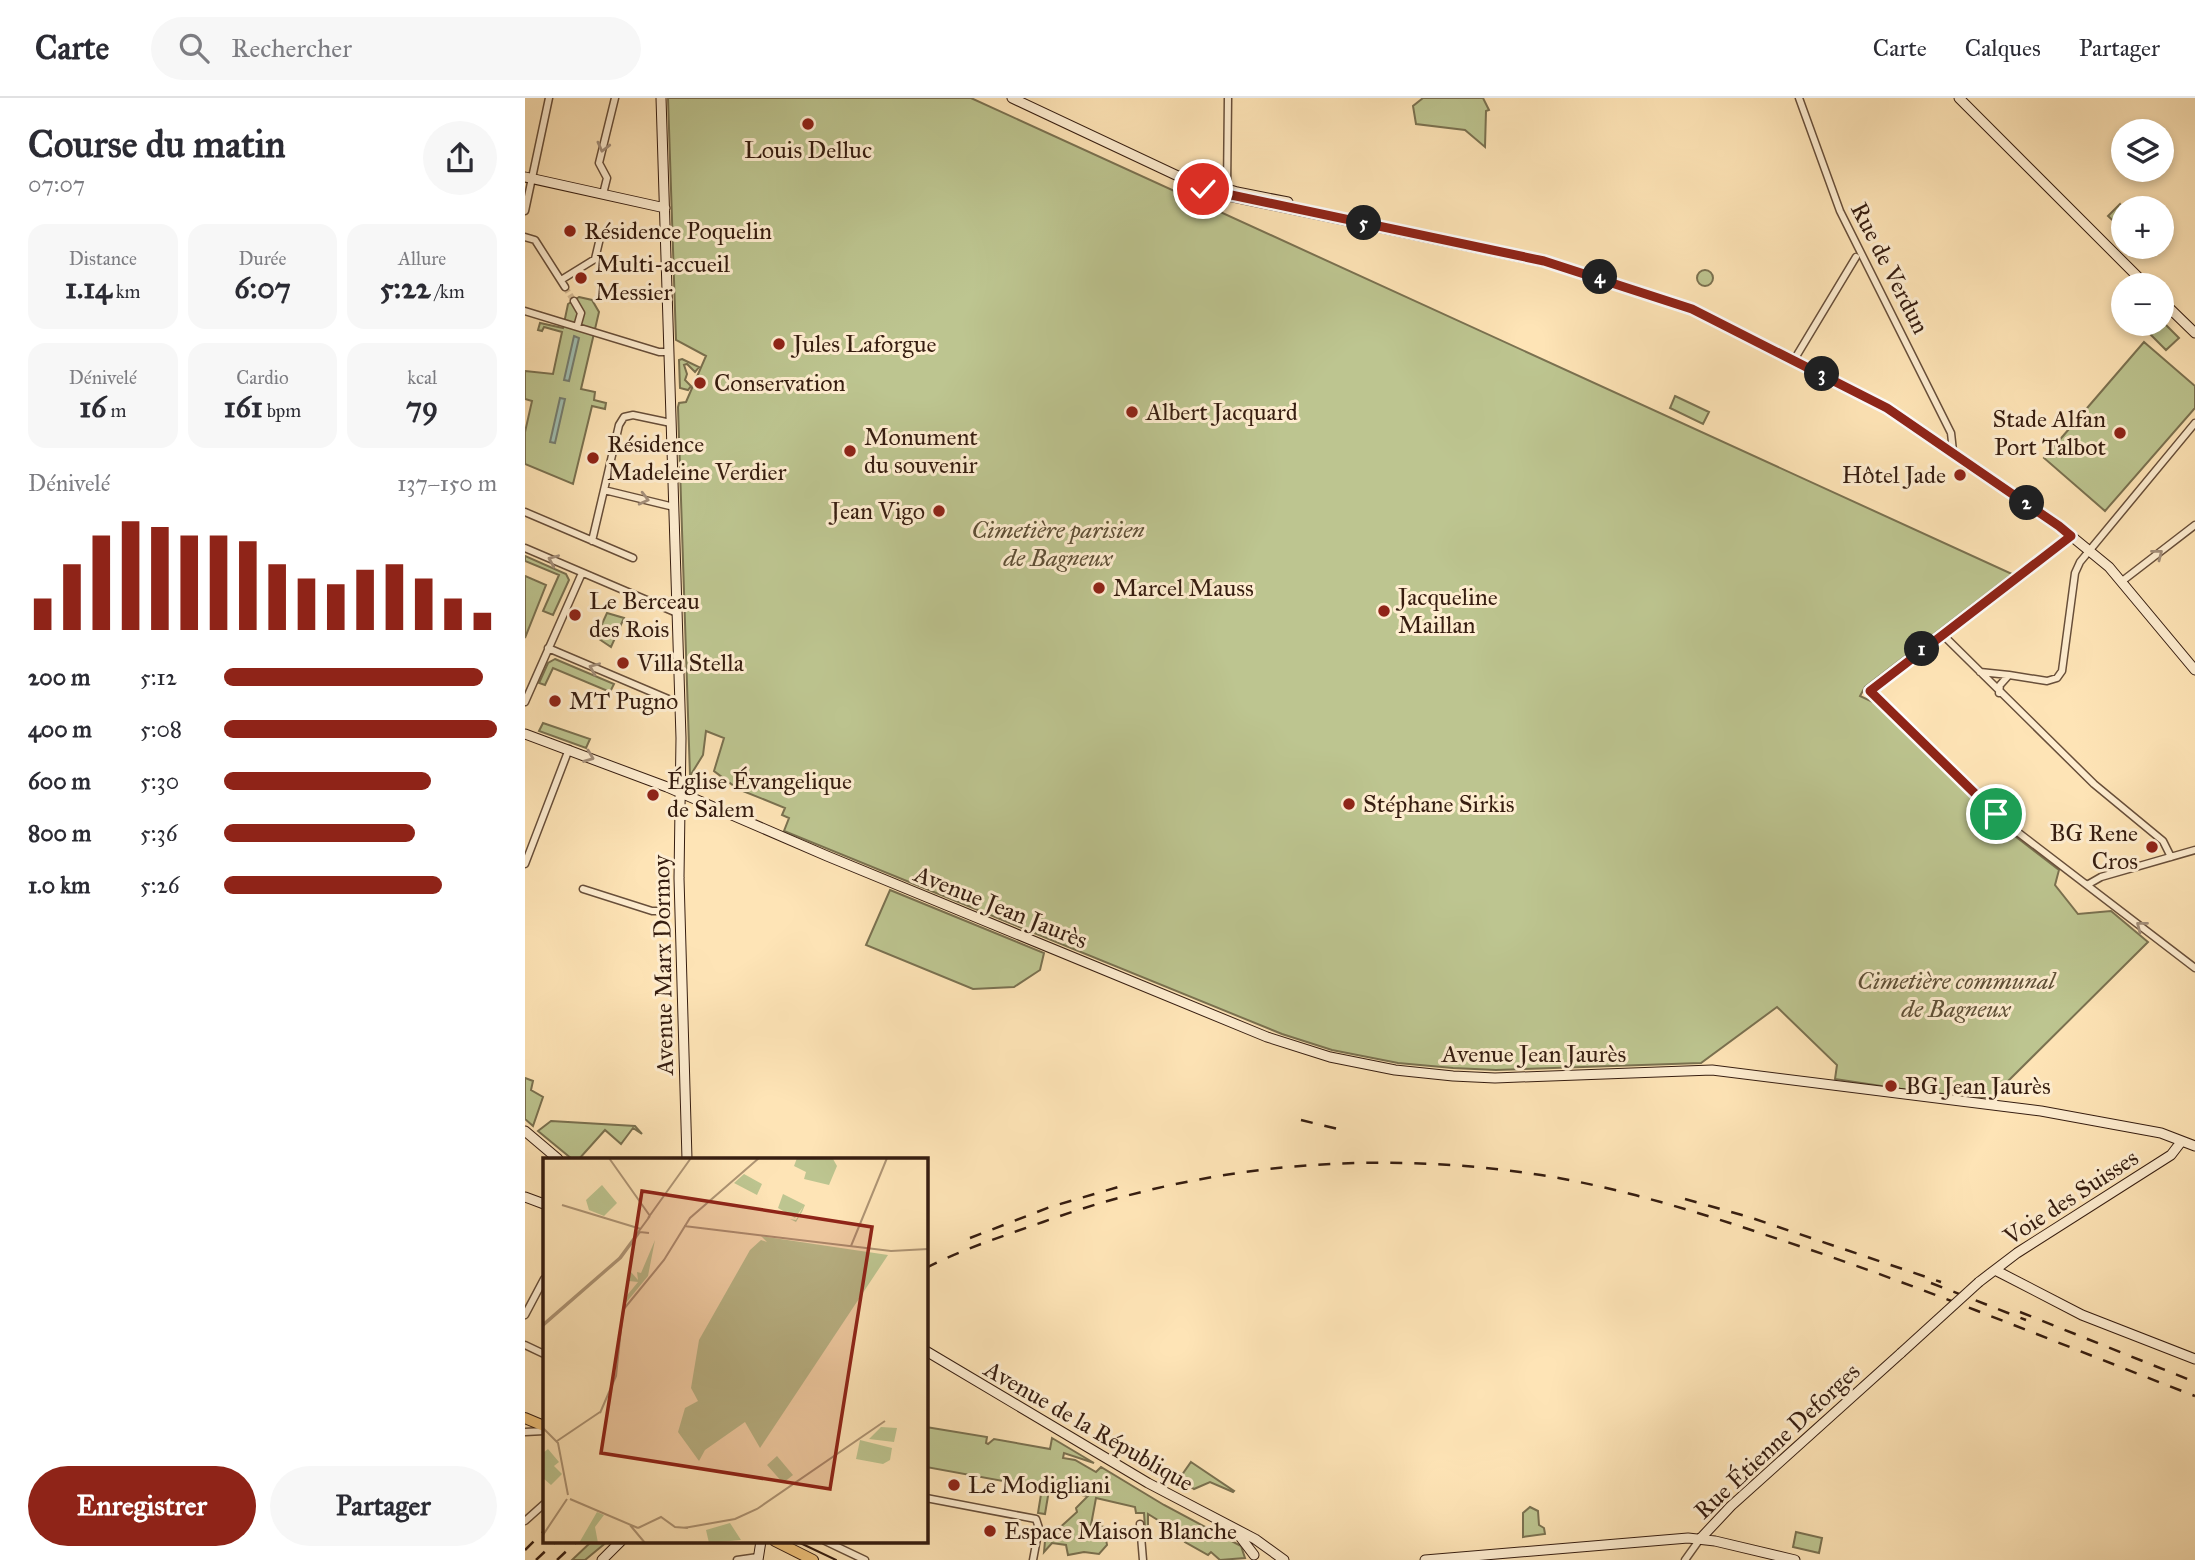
<!DOCTYPE html>
<html lang="fr">
<meta charset="utf-8">
<style>
:root{--surface:#fff;--page:#f7f7f7;--text:#2b2b33;--muted:#7c7c81;--line:#e1e1e2;--accent:#8f2418}
body{margin:0;font-family:"IM FELL Great Primer",serif;background:var(--page);color:var(--text);height:100vh;display:flex;flex-direction:column;font-size:26px;white-space:nowrap}
*{box-sizing:border-box;margin:0}
p{font-size:23px;color:var(--muted)}
.icon{flex:none;width:38px;height:38px;fill:none;stroke:currentColor;stroke-width:2;stroke-linecap:round;stroke-linejoin:round}
.map{position:relative;flex:1;overflow:hidden}
.drawer{display:flex;flex-direction:column;background:var(--surface);width:525px}
.drawer>*{flex:none}
.tools{position:absolute;left:1586px;top:21px;display:grid;gap:14px}
.tools a{display:grid;place-items:center;width:63px;height:63px;border-radius:50%;background:var(--surface);box-shadow:0 4px 10px #0003;font-size:35px}
.pin{position:absolute;display:grid;place-items:center;width:60px;height:60px;color:#fff;margin:-30px;border:4px solid #fff;border-radius:50%;box-shadow:0 2px 7px #0007}
.km{position:absolute;width:35px;height:35px;margin:-18px;border-radius:50%;background:#222;color:#fff;font-size:19px;line-height:35px;text-align:center}
.round{display:grid;place-items:center;flex:none;width:74px;height:74px;border-radius:37px;background:var(--page)}
.headline{display:flex;align-items:center;justify-content:space-between;height:119px;padding:0 28px}
h1{font-size:38px;font-weight:700;line-height:52px}
.stats{display:grid;grid-template-columns:repeat(3,1fr);gap:10px;height:119px;padding:7px 28px}
.stats div{display:grid;align-content:center;border-radius:18px;background:var(--page);text-align:center}
.stats b{font-size:30px;font-weight:700}
.stats small{font-size:19px;font-weight:400}
.stats p{font-size:19px}
.chart{height:196px;padding:14px 28px}
.chart p{display:flex;justify-content:space-between}
.chart svg{width:100%;height:126px;margin-top:7px;stroke:var(--accent);stroke-width:6}
.action{display:flex;gap:14px;margin-top:auto;padding:14px 28px}
.action a{flex:1;height:80px;border-radius:42px;background:var(--accent);color:#fff;font-size:28px;font-weight:700;line-height:80px;text-align:center}
.action a+a{background:var(--page);color:var(--text)}
ul{padding:0 28px;list-style:none;font-size:23px}
li{display:grid;grid-template-columns:112px 84px 1fr;align-items:center;height:52px}
li i{height:18px;border-radius:9px;background:var(--accent)}
header{display:flex;align-items:center;gap:42px;box-sizing:border-box;height:98px;padding:0 35px;background:var(--surface);border-bottom:2px solid var(--line)}
header strong{font-size:33px}
nav{display:flex;gap:38px;margin-inline-start:auto;font-size:24px}
.search{width:490px;height:63px;background:var(--page);display:flex;align-items:center;gap:18px;box-sizing:border-box;padding:0 24px;border-radius:38px;color:var(--muted);font-size:26px}
main{display:flex;flex:1;min-height:0}
.map>svg:first-child{display:block}
.green{fill:#bdc590;stroke:#7a7150;stroke-width:2}
.water{fill:#a0beb1;stroke:#767e71;stroke-width:2}
.lines{fill:none;stroke-linecap:round;stroke-linejoin:round}
.street-tunnel{stroke:#d6bc95;stroke-width:6;stroke-dasharray:6 3;stroke-linecap:butt}
.street-casing{stroke:#684f3a;stroke-width:9}
.secondary-casing{stroke:#361d10;stroke-width:11}
.primary-casing{stroke:#361d10;stroke-width:12}
.street{stroke:#feedd0;stroke-width:6}
.secondary{stroke:#feedd0;stroke-width:9}
.primary{stroke:#efc27b;stroke-width:10}
.tram{stroke:#361d10;stroke-width:2}
.rail{stroke:#361d10;stroke-width:2.5;stroke-dasharray:12 12;stroke-linecap:butt}
.secondary-bridge-casing{stroke:#361d10;stroke-width:11;stroke-linecap:butt}
.secondary-bridge{stroke:#feedd0;stroke-width:9}
.oneway{stroke:#a48f7a}
.route-casing{stroke:#fff;stroke-width:14}
.route{stroke:#8f2418;stroke-width:9}
.poi-dot{fill:#8f2418;stroke:#feedd0;stroke-width:2.5}
.labels{text-anchor:middle;dominant-baseline:central;stroke-width:6;stroke-linejoin:round;paint-order:stroke}
.poi-label{font-size:24px;fill:#361d10;stroke:#feedd0;text-anchor:start}
.street-label{font-size:24px;fill:#361d10;stroke:#feedd0}
.park-label{font-size:24px;font-style:italic;fill:#5e4f36;stroke:#feedd0}
.inset-road{fill:none;stroke:#ae9474;stroke-width:2}
.view{fill:#8f2418;fill-opacity:0.15;stroke:#8f2418;stroke-width:3.5}
.inset-edge{fill:none;stroke:#361d10;stroke-width:3.5}
</style>
<header>
<strong>Carte</strong>
<div class="search"><svg class="icon" aria-label="search" viewBox="0 0 24 24"><circle cx="10" cy="10" r="6"/><path d="M15 15l6 6"/></svg>Rechercher</div>
<nav><a>Carte</a><a>Calques</a><a>Partager</a></nav>
</header>
<main>
<section class="drawer">
<div class="headline"><div><h1>Course du matin</h1><p>07:07</p></div><a class="round"><svg class="icon" aria-label="share" viewBox="0 0 24 24"><path d="M12 15V3M7 8l5-5 5 5M5 13v7h14v-7"/></svg></a></div>
<div class="stats">
<div><p>Distance</p><b>1.14<small> km</small></b></div>
<div><p>Durée</p><b>6:07</b></div>
<div><p>Allure</p><b>5:22<small> /km</small></b></div>
</div>
<div class="stats">
<div><p>Dénivelé</p><b>16<small> m</small></b></div>
<div><p>Cardio</p><b>161<small> bpm</small></b></div>
<div><p>kcal</p><b>79</b></div>
</div>
<div class="chart"><p><span>Dénivelé</span>137–150 m</p>
<svg viewBox="0 0 160 44" preserveAspectRatio="none"><path d="M5 44V33M15 44V21M25 44V11M35 44V6M45 44V8M55 44V11M65 44V11M75 44V13M85 44V21M95 44V26M105 44V28M115 44V23M125 44V21M135 44V26M145 44V33M155 44V38"/></svg>
</div>
<ul>
<li><b>200 m</b>5:12<i style="width:95%"></i></li>
<li><b>400 m</b>5:08<i style="width:100%"></i></li>
<li><b>600 m</b>5:30<i style="width:76%"></i></li>
<li><b>800 m</b>5:36<i style="width:70%"></i></li>
<li><b>1.0 km</b>5:26<i style="width:80%"></i></li>
</ul>
<div class="action"><a>Enregistrer</a><a>Partager</a></div>
</section>
<div class="map">
<svg width="1670" height="1462" viewBox="0 0 1670 1462">
<rect width="100%" height="100%" fill="#fee4b6"/>
<filter id="stains"><feTurbulence type="fractalNoise" baseFrequency=".00286" numOctaves="4"/><feColorMatrix values="0 0 0 0 .2 0 0 0 0 .09 0 0 0 0 .02 0 0 0 .5 -.17"/></filter>
<radialGradient id="worn" r=".72"><stop offset=".6" stop-color="#630" stop-opacity="0"/><stop offset="1" stop-color="#630" stop-opacity=".3"/></radialGradient>
<path class="green" d="M143,0H446L1487,476L1340,589L1335,598L1348,604L1486,735L1534,772L1530,787L1553,816L1586,813L1623,844L1466,1000L1396,994L1310,981L1312,967L1252,909L1176,965L971,972L928,970L873,965L807,952L757,936L259,733L264,720L257,717L260,710L213,691L189,673L199,640L181,633L178,657L165,678L153,309L154,305L161,304L181,258L151,242Z
M898,0H958L964,12L961,13L960,49L940,32L891,26L888,8Z
M1595,106L1598,110V132L1583,118Z
M1172 180a8 8 0 1 1 16 0a8 8 0 1 1-16 0Z
M54,199L67,202L74,214L56,291L70,294L69,302L81,305L80,311L67,308L48,386L0,366V334L7,303L0,301V273L28,276L37,234L19,229L17,233L13,232L15,225L38,230L43,206Z
M1636,222L1654,240L1641,252L1623,234L1631,226H1636Z
M1619,244L1670,288V310L1580,413L1519,360Z
M157,261L174,269L170,274L162,266L159,267L162,276L160,282L166,288L163,292L155,290L154,262Z
M1150,298L1184,314L1178,326L1145,310Z
M0,458L41,476L44,482L28,517L18,513L34,477L0,463Z
M0,478L21,487L0,540Z
M82,515L99,520L86,549L71,539Z
M30,561L89,586L85,594L28,570L20,587L14,585L23,565Z
M18,625L65,641L61,650L14,633Z
M365,792L519,855L515,872L489,889L448,891L341,847Z
M0,980L8,983L6,992L18,999L8,1028L0,1021Z
M26,1023L110,1028L117,1036L108,1030L96,1046L80,1032L54,1061H47L13,1033Z
M401,1329L462,1339L461,1345L463,1346L469,1341L525,1351L527,1340L569,1365L539,1355L538,1360L550,1362L571,1374L576,1369L639,1407L716,1448L720,1460L695,1462L686,1454L683,1457L660,1444L662,1440L623,1416V1430H620L619,1415H611L610,1409L571,1400L566,1427L579,1429L582,1447L574,1456L559,1454L543,1457L541,1447L527,1445L519,1454L520,1443L552,1414L551,1410L563,1398L524,1392L520,1416L513,1415L517,1390L401,1369Z
M666,1364L709,1393L708,1394L685,1384L669,1391L654,1381Z
M1005,1409L1013,1413L1014,1427L1019,1430L1020,1436L998,1439V1415Z
M1271,1434L1297,1440L1294,1455L1268,1449Z
M67,1443H83L60,1462H47Z"/>
<path class="water" d="M49,238L54,240L44,283L39,282Z
M35,300L40,301L30,345L25,344Z"/>
<g class="lines">
<path class="street-tunnel" d="M40,189L49,203"/>
<defs>
<path id="street" d="M1274,0L1315,113L1426,335L1428,353
M702,91L703,0
M78,96L82,80L74,65L90,0
M0,113L24,0
M0,139L10,142L40,189
M36,182L70,161L75,140
M49,203L56,215L52,229
M0,213L134,254H144
M1269,262L1331,159
M146,325L108,317L99,319L94,327L79,392L149,409
M0,414L108,460
M1546,438L1345,593L1486,729L1670,870
M67,443L79,392
M0,450L152,515
M1596,484L1670,427
M1417,536L1569,686L1638,743L1646,759
M23,550L155,606
M1455,574L1484,577
M1474,595L1475,587L1484,577L1522,583L1532,580L1537,573L1550,475L1555,464L1670,325
M0,604L57,475
M0,766L44,651
M1562,787L1576,779L1670,752
M58,791L127,813H140
M0,1217L19,1181
M0,1247L19,1256
M0,1334L19,1333
M401,1400L511,1421L514,1430L508,1462
M0,1423L19,1406
M615,1426L618,1462
M300,1443L340,1462
M212,1462L233,1459
M1160,1462L1175,1441"/>
<path id="secondary" d="M136,0L156,640L154,780L162,1061
M487,0L689,95L1034,167L1167,211L1362,310L1534,428L1584,469L1670,572
M1434,0L1621,187
M658,77L712,94L763,104
M0,79L140,110
M1636,202L1670,235
M0,636L142,689L302,758L742,939L805,959L870,972L928,978L970,980L1187,972L1516,1013L1636,1035L1670,1048
M0,1033L33,1061
M0,1099L19,1106
M1470,1172L1557,1217L1670,1261
M1454,1184L1492,1155L1646,1057L1656,1044
M401,1253L623,1385L730,1441L759,1462
M713,1436L729,1457
M1175,1441L1206,1408L1376,1255
M77,1462L96,1443
M233,1462L236,1443
M900,1462L1163,1440L1190,1443L1270,1462"/>
<path id="primary" d="M0,1320L19,1328
M250,1443L288,1462"/>
</defs>
<use href="#street" class="street-casing"/>
<use href="#secondary" class="secondary-casing"/>
<use href="#primary" class="primary-casing"/>
<use href="#street" class="street"/>
<use href="#secondary" class="secondary"/>
<use href="#primary" class="primary"/>
<path class="tram" d="M401,1270L402,1269
M271,1443L311,1462"/>
<path class="rail" d="M776,1022L817,1032
M1160,1101L1224,1119L1416,1184
M445,1140L525,1109L600,1087
M401,1170C438,1151 478,1138 518,1124C678,1066 847,1051 1016,1077C1097,1090 1176,1115 1253,1141C1394,1187 1532,1245 1670,1298
M1406,1185L1501,1222
M1495,1214L1670,1284
M0,1452L19,1433
M11,1462L31,1443
M32,1462L52,1443"/>
<defs>
<path id="secondary-bridge" d="M1376,1255L1454,1184"/>
</defs>
<use href="#secondary-bridge" class="secondary-bridge-casing"/>
<use href="#secondary-bridge" class="secondary-bridge"/>
</g>
<defs><path id="oneway-chevron" d="M-2-3.5L2.5 0L-2 3.5" fill="none" stroke-width="1.6" stroke-linecap="round" stroke-linejoin="round" transform="scale(1.75)"/></defs>
<g class="oneway">
<use href="#oneway-chevron" transform="translate(78 49) rotate(104)"/>
<use href="#oneway-chevron" transform="translate(119 401) rotate(14)"/>
<use href="#oneway-chevron" transform="translate(1633 456) rotate(-38)"/>
<use href="#oneway-chevron" transform="translate(28 462) rotate(-157)"/>
<use href="#oneway-chevron" transform="translate(69 570) rotate(-157)"/>
<use href="#oneway-chevron" transform="translate(64 659) rotate(21)"/>
<use href="#oneway-chevron" transform="translate(1616 828) rotate(-142)"/>
</g>
<g class="lines">
<defs>
<path id="route" d="M678,91L1019,163L1167,211L1362,310L1534,428L1546,438L1345,593L1471,716"/>
</defs>
<use href="#route" class="route-casing"/>
<use href="#route" class="route"/>
</g>
<g class="poi-dot">
<circle cx="283" cy="26" r="7"/>
<circle cx="45" cy="133" r="7"/>
<circle cx="56" cy="180" r="7"/>
<circle cx="254" cy="246" r="7"/>
<circle cx="175" cy="285" r="7"/>
<circle cx="607" cy="314" r="7"/>
<circle cx="1595" cy="335" r="7"/>
<circle cx="325" cy="353" r="7"/>
<circle cx="68" cy="360" r="7"/>
<circle cx="1435" cy="377" r="7"/>
<circle cx="414" cy="413" r="7"/>
<circle cx="574" cy="490" r="7"/>
<circle cx="859" cy="513" r="7"/>
<circle cx="50" cy="517" r="7"/>
<circle cx="98" cy="565" r="7"/>
<circle cx="30" cy="603" r="7"/>
<circle cx="128" cy="697" r="7"/>
<circle cx="824" cy="706" r="7"/>
<circle cx="1627" cy="749" r="7"/>
<circle cx="1366" cy="988" r="7"/>
<circle cx="429" cy="1387" r="7"/>
<circle cx="465" cy="1433" r="7"/>
</g>
<g class="labels">
<g class="poi-label">
<text x="283" y="52" text-anchor="middle">Louis Delluc</text>
<text x="59" y="133">Résidence Poquelin</text>
<text x="70" y="166">Multi-accueil<tspan x="70" dy="28">Messier</tspan></text>
<text x="268" y="246">Jules Laforgue</text>
<text x="189" y="285">Conservation</text>
<text x="621" y="314">Albert Jacquard</text>
<text x="1581" y="321" text-anchor="end">Stade Alfan<tspan x="1581" dy="28">Port Talbot</tspan></text>
<text x="339" y="339">Monument<tspan x="339" dy="28">du souvenir</tspan></text>
<text x="82" y="346">Résidence<tspan x="82" dy="28">Madeleine Verdier</tspan></text>
<text x="1421" y="377" text-anchor="end">Hôtel Jade</text>
<text x="400" y="413" text-anchor="end">Jean Vigo</text>
<text x="588" y="490">Marcel Mauss</text>
<text x="873" y="499">Jacqueline<tspan x="873" dy="28">Maillan</tspan></text>
<text x="64" y="503">Le Berceau<tspan x="64" dy="28">des Rois</tspan></text>
<text x="112" y="565">Villa Stella</text>
<text x="44" y="603">MT Pugno</text>
<text x="142" y="683">Église Évangelique<tspan x="142" dy="28">de Salem</tspan></text>
<text x="838" y="706">Stéphane Sirkis</text>
<text x="1613" y="735" text-anchor="end">BG Rene<tspan x="1613" dy="28">Cros</tspan></text>
<text x="1380" y="988">BG Jean Jaurès</text>
<text x="443" y="1387">Le Modigliani</text>
<text x="479" y="1433">Espace Maison Blanche</text>
</g>
<g class="street-label">
<text transform="translate(1365 170) rotate(63)">Rue de Verdun</text>
<text transform="translate(476 809) rotate(22)">Avenue Jean Jaurès</text>
<text transform="translate(138 867) rotate(-91)">Avenue Marx Dormoy</text>
<text x="1009" y="956">Avenue Jean Jaurès</text>
<text transform="translate(1546 1099) rotate(-33)">Voie des Suisses</text>
<text transform="translate(564 1328) rotate(30)">Avenue de la République</text>
<text transform="translate(1252 1343) rotate(-43)">Rue Étienne Deforges</text>
</g>
<g class="park-label">
<text x="533" y="432">Cimetière parisien<tspan x="533" dy="28">de Bagneux</tspan></text>
<text x="1431" y="883">Cimetière communal<tspan x="1431" dy="28">de Bagneux</tspan></text>
</g>
</g>
<g transform="translate(18 1060)">
<rect width="385" height="385" fill="#fee4b6"/>
<path d="M254,0L290,1L294,8L286,27L261,21L263,14L251,8ZM201,16L219,26L214,37L191,25ZM59,27L74,45L61,58L46,52L43,42ZM240,36L262,47L259,54L253,64L247,61L253,62L260,49L252,60L235,50ZM218,78L345,97L217,290L202,264L162,292L156,303L135,274L142,250L155,243L148,230L156,182L207,92L218,82L224,84ZM112,82L105,118L82,146L81,141L95,124L86,123L88,114L95,122L94,114L98,115ZM338,269L354,270L351,284L326,281ZM317,282L349,290L347,302L340,306L313,301ZM5,291L16,304L11,308L19,316L8,327L0,320V295ZM234,298L250,317L240,325L224,307ZM54,354L61,357L52,369L55,385H36ZM187,365L198,382L166,385L163,372Z" fill="#bdc590"/>
<path class="inset-road" d="M66,0L107,58M19,47L98,71M105,60L148,0M141,68L348,93L385,91M308,88L344,0M80,152L121,102L147,60L216,0M0,166L76,100L107,58M0,168L78,100L97,74L106,75M57,255L73,218L80,152M0,270L15,285L25,337M14,283L57,254M27,341L95,370M87,367L102,385M95,370L118,359L132,369L145,370M141,370L192,361L214,351L342,263M0,377L24,341"/>
<path class="view" d="M99,33L329,69L287,331L58,295Z"/>
<rect width="385" height="385" class="inset-edge"/>
</g>
<rect width="100%" height="100%" filter="url(#stains)"/>
<rect width="100%" height="100%" fill="url(#worn)"/>
</svg>
<div class="tools">
<a><svg class="icon" aria-label="layers" viewBox="0 0 24 24"><path d="M12 4l9 5-9 5-9-5zM3 14l9 5 9-5"/></svg></a>
<a>+</a>
<a>−</a>
</div>
<div class="pin" style="left:1471px;top:716px;background:#1e9e55"><svg class="icon" aria-label="arrive" viewBox="0 0 24 24"><path d="M6 21V4h12l-3 4 3 4H6"/></svg></div>
<div class="pin" style="left:678px;top:91px;background:#d93025"><svg class="icon" aria-label="check" viewBox="0 0 24 24"><path d="M5 12l5 5 9-10"/></svg></div>
<b class="km" style="left:1397px;top:551px">1</b>
<b class="km" style="left:1502px;top:405px">2</b>
<b class="km" style="left:1297px;top:276px">3</b>
<b class="km" style="left:1075px;top:179px">4</b>
<b class="km" style="left:839px;top:125px">5</b>
</div>
</main>
